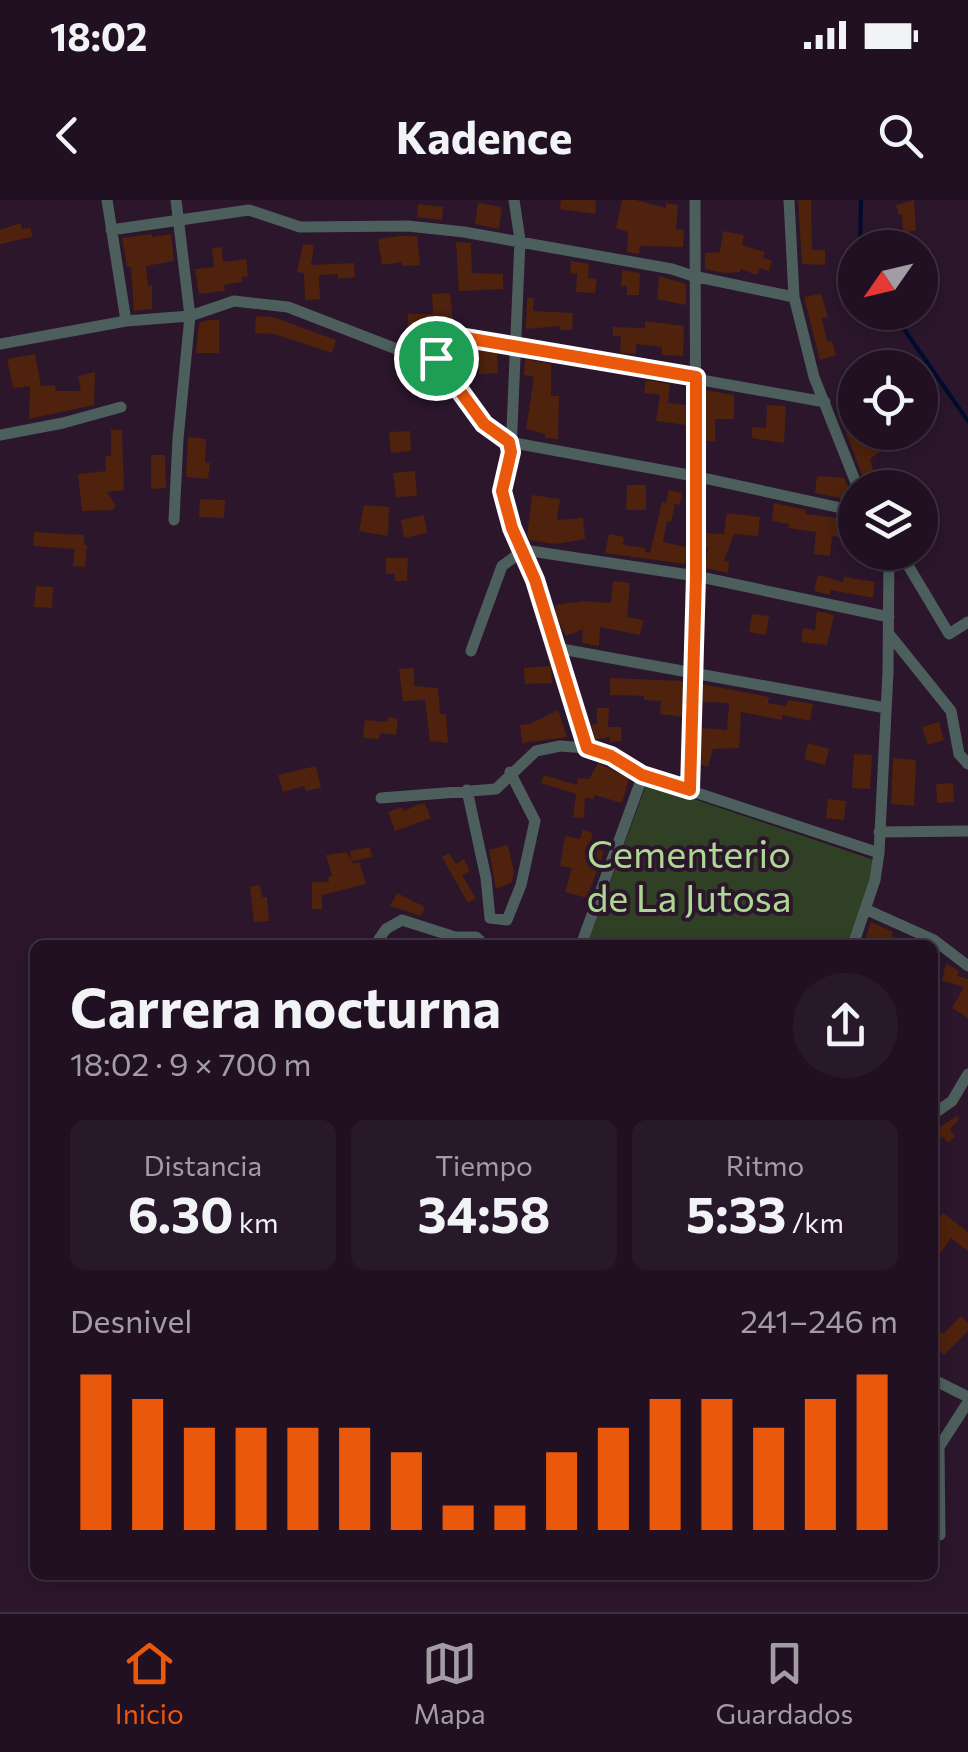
<!DOCTYPE html>
<html lang="es">
<meta charset="utf-8">
<style>
:root{--surface:#201021;--page:#28192a;--text:#f1f3f6;--muted:#a29da5;--line:#3d303f;--accent:#ea580c}
body{margin:0;font-family:Commissioner,sans-serif;background:var(--page);color:var(--text);height:100vh;display:flex;flex-direction:column;font-size:38px;white-space:nowrap}
*{box-sizing:border-box;margin:0}
p{font-size:32px;color:var(--muted)}
.icon{flex:none;width:55px;height:55px;fill:none;stroke:currentColor;stroke-width:2;stroke-linecap:round;stroke-linejoin:round}
.map{position:relative;flex:1;overflow:hidden}
.details{position:absolute;left:30px;top:740px;width:908px;height:640px;display:flex;flex-direction:column;background:var(--surface);border-radius:15px;box-shadow:0 5px 15px #0003,0 0 0 2px var(--line)}
.details>*{flex:none}
.needle{width:65px;rotate:236deg}
.fabs{position:absolute;left:838px;top:30px;display:grid;gap:20px}
.fabs a{display:grid;place-items:center;width:100px;height:100px;border-radius:50%;background:var(--surface);box-shadow:0 5px 15px #0003,0 0 0 2px var(--line);font-size:50px}
.pin{position:absolute;display:grid;place-items:center;width:85px;height:85px;color:#fff;margin:-42px;border:5px solid #fff;border-radius:50%;box-shadow:0 2px 10px #0007}
.round{display:grid;place-items:center;flex:none;width:105px;height:105px;border-radius:52px;background:var(--page)}
.overview{display:flex;align-items:center;justify-content:space-between;height:170px;padding:0 40px}
h1{font-size:55px;font-weight:700;line-height:75px}
.figures{display:grid;grid-template-columns:repeat(3,1fr);gap:15px;height:170px;padding:10px 40px}
.figures div{display:grid;align-content:center;border-radius:15px;background:var(--page);text-align:center}
.figures b{font-size:50px;font-weight:700}
.figures small{font-size:28px;font-weight:400}
.figures p{font-size:28px}
.chart{height:280px;padding:20px 40px}
.chart p{display:flex;justify-content:space-between}
.chart svg{width:100%;height:180px;margin-top:10px;stroke:var(--accent);stroke-width:6}
.status{display:flex;justify-content:space-between;align-items:center;height:70px;padding:0 50px;background:var(--surface);direction:ltr}
.status svg{height:28px;fill:currentColor}
header{display:flex;justify-content:space-between;align-items:center;height:130px;padding:0 40px;background:var(--surface);font-size:45px;font-weight:700}
.dock{display:flex;justify-content:space-around;align-items:center;height:140px;border-top:2px solid var(--line);background:var(--surface);font-size:28px;color:var(--muted)}
.dock a{display:grid;justify-items:center;gap:5px}
.dock .on{color:var(--accent)}
.map>svg:first-child{display:block}
.green{fill:#304025}
.lines{fill:none;stroke-linecap:round;stroke-linejoin:round}
.stream{stroke:#000c2f;stroke-width:4}
.building{fill:#4e220c}
.minor{stroke:#4d5f5d;stroke-width:11}
.route-casing{stroke:#fff;stroke-width:20}
.route{stroke:#ea580c;stroke-width:12}
.labels{text-anchor:middle;dominant-baseline:central;stroke-width:8;stroke-linejoin:round;paint-order:stroke}
.park-label{font-size:38px;fill:#add892;stroke:#2b162c}
</style>
<div class="status"><b>18:02</b><svg viewBox="0 0 49 12"><path d="M0 12V9h3v3zM5 12V6h3v6zM10 12V3h3v9zM15 12V0h3v12zM26 1h20v11H26zM47 4h2v5h-2z"/></svg></div>
<header><svg class="icon" aria-label="back" viewBox="0 0 24 24"><path d="M15 5l-7 7 7 7"/></svg>Kadence<svg class="icon" aria-label="search" viewBox="0 0 24 24"><circle cx="10" cy="10" r="6"/><path d="M15 15l6 6"/></svg></header>
<div class="map">
<svg width="968" height="1412" viewBox="0 0 968 1412">
<rect width="100%" height="100%" fill="#2b162c"/>
<path class="green" d="M647,583L874,660L870,680L848,745H587Z"/>
<g class="lines">
<path class="stream" d="M860,48L861,0
M892,112L968,221"/>
</g>
<path class="building" d="M561,0H596L595,14L560,9Z
M622,0H636L666,8V3L678,5L676,29L684,30L683,47L640,46L639,54L627,52L628,32L616,28Z
M798,0H811L812,50H825V65L802,64Z
M914,0L916,31L903,32L902,14L899,15L896,5Z
M478,3L502,7L499,29L475,24Z
M418,4L443,7L442,20L417,17Z
M21,23L22,29L31,28L32,37L0,44V30Z
M723,31L744,35L742,45L765,52L763,58L772,61L769,71L760,68L757,75L740,69V72L724,73L705,69V53L720,52Z
M152,34V37L171,34L174,61L146,66L148,86L152,85V109L134,111L131,67H127L122,38Z
M399,36H417L420,65L402,66L401,62L382,65L378,39Z
M456,42L471,43L472,73L503,74V89L459,91Z
M303,44L314,45L311,65L354,63L355,77L338,79V74L319,75L320,99L305,100L304,73L297,72Z
M222,47L223,62L246,59L248,76L242,77V82L224,85L225,91L199,94L195,69L214,67L212,48Z
M571,61L589,64L588,78L597,79L595,93L576,92L577,74L570,73Z
M622,70L640,73L639,95H627V86H621Z
M659,76L686,84V105L657,99Z
M450,93L454,135L408,136V114H433L432,94Z
M821,94L828,117L822,118L827,142L832,141L836,155L820,160L804,97Z
M527,98H534L533,111L573,113L572,130H560V126L526,129Z
M256,116L273,117L336,140L332,153L274,134L255,133Z
M208,120H219V153H196L199,123Z
M645,121L684,126L683,156L662,155V147L636,144V154L620,153L621,136H613V127L645,128Z
M477,150L497,153L498,173L479,174Z
M35,154L41,186L55,185L56,191H81L78,176L95,172L94,205L29,219L30,186L13,188L7,159Z
M525,159L551,164V196H559L558,239L545,238V234L526,229L534,177L524,175Z
M646,180L670,184L668,203L686,205V225L656,221L660,195L644,193Z
M705,190L734,195V219H715V241H705Z
M848,199L855,207V232H867L872,246L880,240L885,248L870,259L876,280H880V288H867L844,227L853,223L840,206Z
M767,205L786,206L784,243L752,238V227L766,228Z
M111,230H122L124,290L107,292L116,306L113,310L82,311L78,274L106,271L105,256H111Z
M410,231L411,251L391,253L389,232Z
M188,237L206,239L205,262L210,263L208,279L186,277Z
M151,255H165L166,288L151,289Z
M415,271L417,296L396,297L393,273Z
M817,276L844,278L855,301L815,293Z
M627,285H646V310H626Z
M669,290L682,293L680,305L675,304L671,322L667,321L663,342L687,347L685,364L605,353L609,334L624,337L623,345L645,348V352L650,353L662,302L666,303Z
M532,295L560,299L557,320L583,318L585,339L556,344L529,340L527,335Z
M200,299L225,300L224,318L199,317Z
M774,303L806,310L805,314L855,320V339L832,336L830,356L814,354L816,332L788,328L789,324L772,321Z
M364,305L389,307L388,336L359,331Z
M727,313L760,317L758,336L734,334L724,361L729,362L728,373L705,368L708,347H705V333L724,334Z
M424,315L427,333L404,338L401,320Z
M34,332L84,335V345H87L85,367L73,366L75,349L33,346Z
M386,358H408L407,381H395V374H386Z
M818,375L843,382L844,377L875,382L873,398L831,390L830,395L814,391Z
M613,381L630,383L627,417L643,420L640,435L600,427L599,446L582,443L583,429L566,436L557,418L555,405L584,401L611,403Z
M36,386L53,387L52,408L34,407Z
M817,411L834,415L827,445L801,442L803,428L815,430Z
M752,414L769,416L766,435L749,432Z
M551,466L552,483L525,484L524,468Z
M414,468V486L438,488L440,514H446L448,543L430,541L425,500L403,501L399,469Z
M610,478L684,481L683,517L660,514L661,501L644,500V496L610,495Z
M702,484L769,497L768,503L786,506L788,500L813,504L810,521L782,515V520L741,512L739,548L713,549L708,567L700,564L701,528L727,530L729,503L702,502Z
M597,508H609L608,527H621L622,541L610,542V537L594,540L592,525L597,524Z
M558,510L567,537L522,543L520,525L530,524Z
M388,517L398,519L396,535L380,533L379,539L363,538L365,520L387,522Z
M939,522L944,540L928,545L922,527Z
M808,543L829,549L825,565L804,559Z
M854,554L872,555L870,589L852,588Z
M893,558L916,560L914,606L891,604Z
M598,563L629,578L622,603L594,595V599L585,598L584,618L573,617L576,594L541,583L544,575L577,585L578,578L589,579Z
M316,566L321,588L306,591L304,586L283,592L278,575Z
M953,583L954,602L937,603L936,584Z
M828,599L846,601L844,620L826,618Z
M419,604H425L431,618L395,631L388,612L402,607L404,611Z
M583,630L593,633L589,645L604,652L587,698L565,692L572,668L560,666L565,636L580,639Z
M508,645L514,672L512,682L496,689L489,650Z
M370,647L372,657L352,661L353,664L359,662L366,684L322,695V709H312V682H329L328,677L332,676L326,655L347,652L351,660L350,651Z
M449,653L456,664L464,659L470,671L462,675L476,698L468,703L442,657Z
M260,685L262,697H267L269,721L254,722L250,687Z
M397,693L425,707L421,716L390,706Z
M871,722L893,732L891,735L910,745H876L865,740Z
M946,763L959,771L957,776L968,779V818L952,808L964,787L942,781Z
M957,916L959,919L950,929L955,937L947,943L943,936L932,947V932Z
M943,1013L968,1032V1051L951,1038L932,1065V1026Z
M961,1116L968,1123V1131L944,1155L932,1144V1139L940,1131L943,1134Z"/>
<g class="lines">
<path class="minor" d="M107,0L126,121
M789,0L794,97L814,177L858,288
M111,30L249,10L300,27L408,26L464,32L672,69L693,76L794,97
M0,144L126,121L190,116L234,101L288,107L399,150L436,157L483,225L509,242L694,276L855,311
M436,157L466,138L825,202
M0,235L63,223L121,207
M174,320L178,239L190,116L176,0
M900,352L949,434L968,422
M889,434L951,511L959,554L968,564
M556,448L587,548
M471,451L502,366L524,350L512,328L502,291L511,252L520,40L514,0
M886,508L556,448L524,350L696,376L889,417
M467,590L486,678L490,718L507,720L521,685L535,621L510,572
M690,590L696,376L695,0
M381,598L496,589L536,551L560,546L587,548L611,556L643,575L879,653
M879,632L968,631
M865,709L934,740L968,766
M375,745L386,729L402,720L455,737H476L484,745
M581,745L643,575
M853,745L875,680L879,653L888,472L889,352
M932,915L952,901L968,874
M932,1179L968,1197
M940,1335L939,1247L968,1202"/>
</g>
<g class="lines">
<defs>
<path id="route" d="M466,138L696,177V376L690,590L642,575L611,556L587,548L535,380L512,328L502,291L511,252L509,242L484,224L436,158Z"/>
</defs>
<use href="#route" class="route-casing"/>
<use href="#route" class="route"/>
</g>
<g class="labels">
<g class="park-label">
<text x="689" y="652">Cementerio<tspan x="689" dy="44">de La Jutosa</tspan></text>
</g>
</g>
</svg>
<div class="fabs">
<a><svg class="needle" viewBox="-14 -14 28 28"><path d="M0-13l5 13h-10z" fill="#e53935"/><path d="M0 13l5-13h-10z" fill="#a29da5"/></svg></a>
<a><svg class="icon" aria-label="locate" viewBox="0 0 24 24"><circle cx="12" cy="12" r="6"/><path d="M12 2v4M12 18v4M2 12h4M18 12h4"/></svg></a>
<a><svg class="icon" aria-label="layers" viewBox="0 0 24 24"><path d="M12 4l9 5-9 5-9-5zM3 14l9 5 9-5"/></svg></a>
</div>
<div class="pin" style="left:436px;top:158px;background:#1e9e55"><svg class="icon" aria-label="arrive" viewBox="0 0 24 24"><path d="M6 21V4h12l-3 4 3 4H6"/></svg></div>
<section class="details">
<div class="overview"><div><h1>Carrera nocturna</h1><p>18:02 · 9 × 700 m</p></div><a class="round"><svg class="icon" aria-label="share" viewBox="0 0 24 24"><path d="M12 15V3M7 8l5-5 5 5M5 13v7h14v-7"/></svg></a></div>
<div class="figures">
<div><p>Distancia</p><b>6.30<small> km</small></b></div>
<div><p>Tiempo</p><b>34:58</b></div>
<div><p>Ritmo</p><b>5:33<small> /km</small></b></div>
</div>
<div class="chart"><p><span>Desnivel</span>241–246 m</p>
<svg viewBox="0 0 160 44" preserveAspectRatio="none"><path d="M5 44V6M15 44V12M25 44V19M35 44V19M45 44V19M55 44V19M65 44V25M75 44V38M85 44V38M95 44V25M105 44V19M115 44V12M125 44V12M135 44V19M145 44V12M155 44V6"/></svg>
</div>
</section>
</div>
<nav class="dock">
<a class="on"><svg class="icon" aria-label="home" viewBox="0 0 24 24"><path d="M3 11l9-7 9 7M6 9v11h12V9"/></svg>Inicio</a>
<a><svg class="icon" aria-label="map" viewBox="0 0 24 24"><path d="M3 6l6-2 6 2 6-2v14l-6 2-6-2-6 2zM9 4v14M15 6v14"/></svg>Mapa</a>
<a><svg class="icon" aria-label="saved" viewBox="0 0 24 24"><path d="M7 4h10v16l-5-4-5 4z"/></svg>Guardados</a>
</nav>
